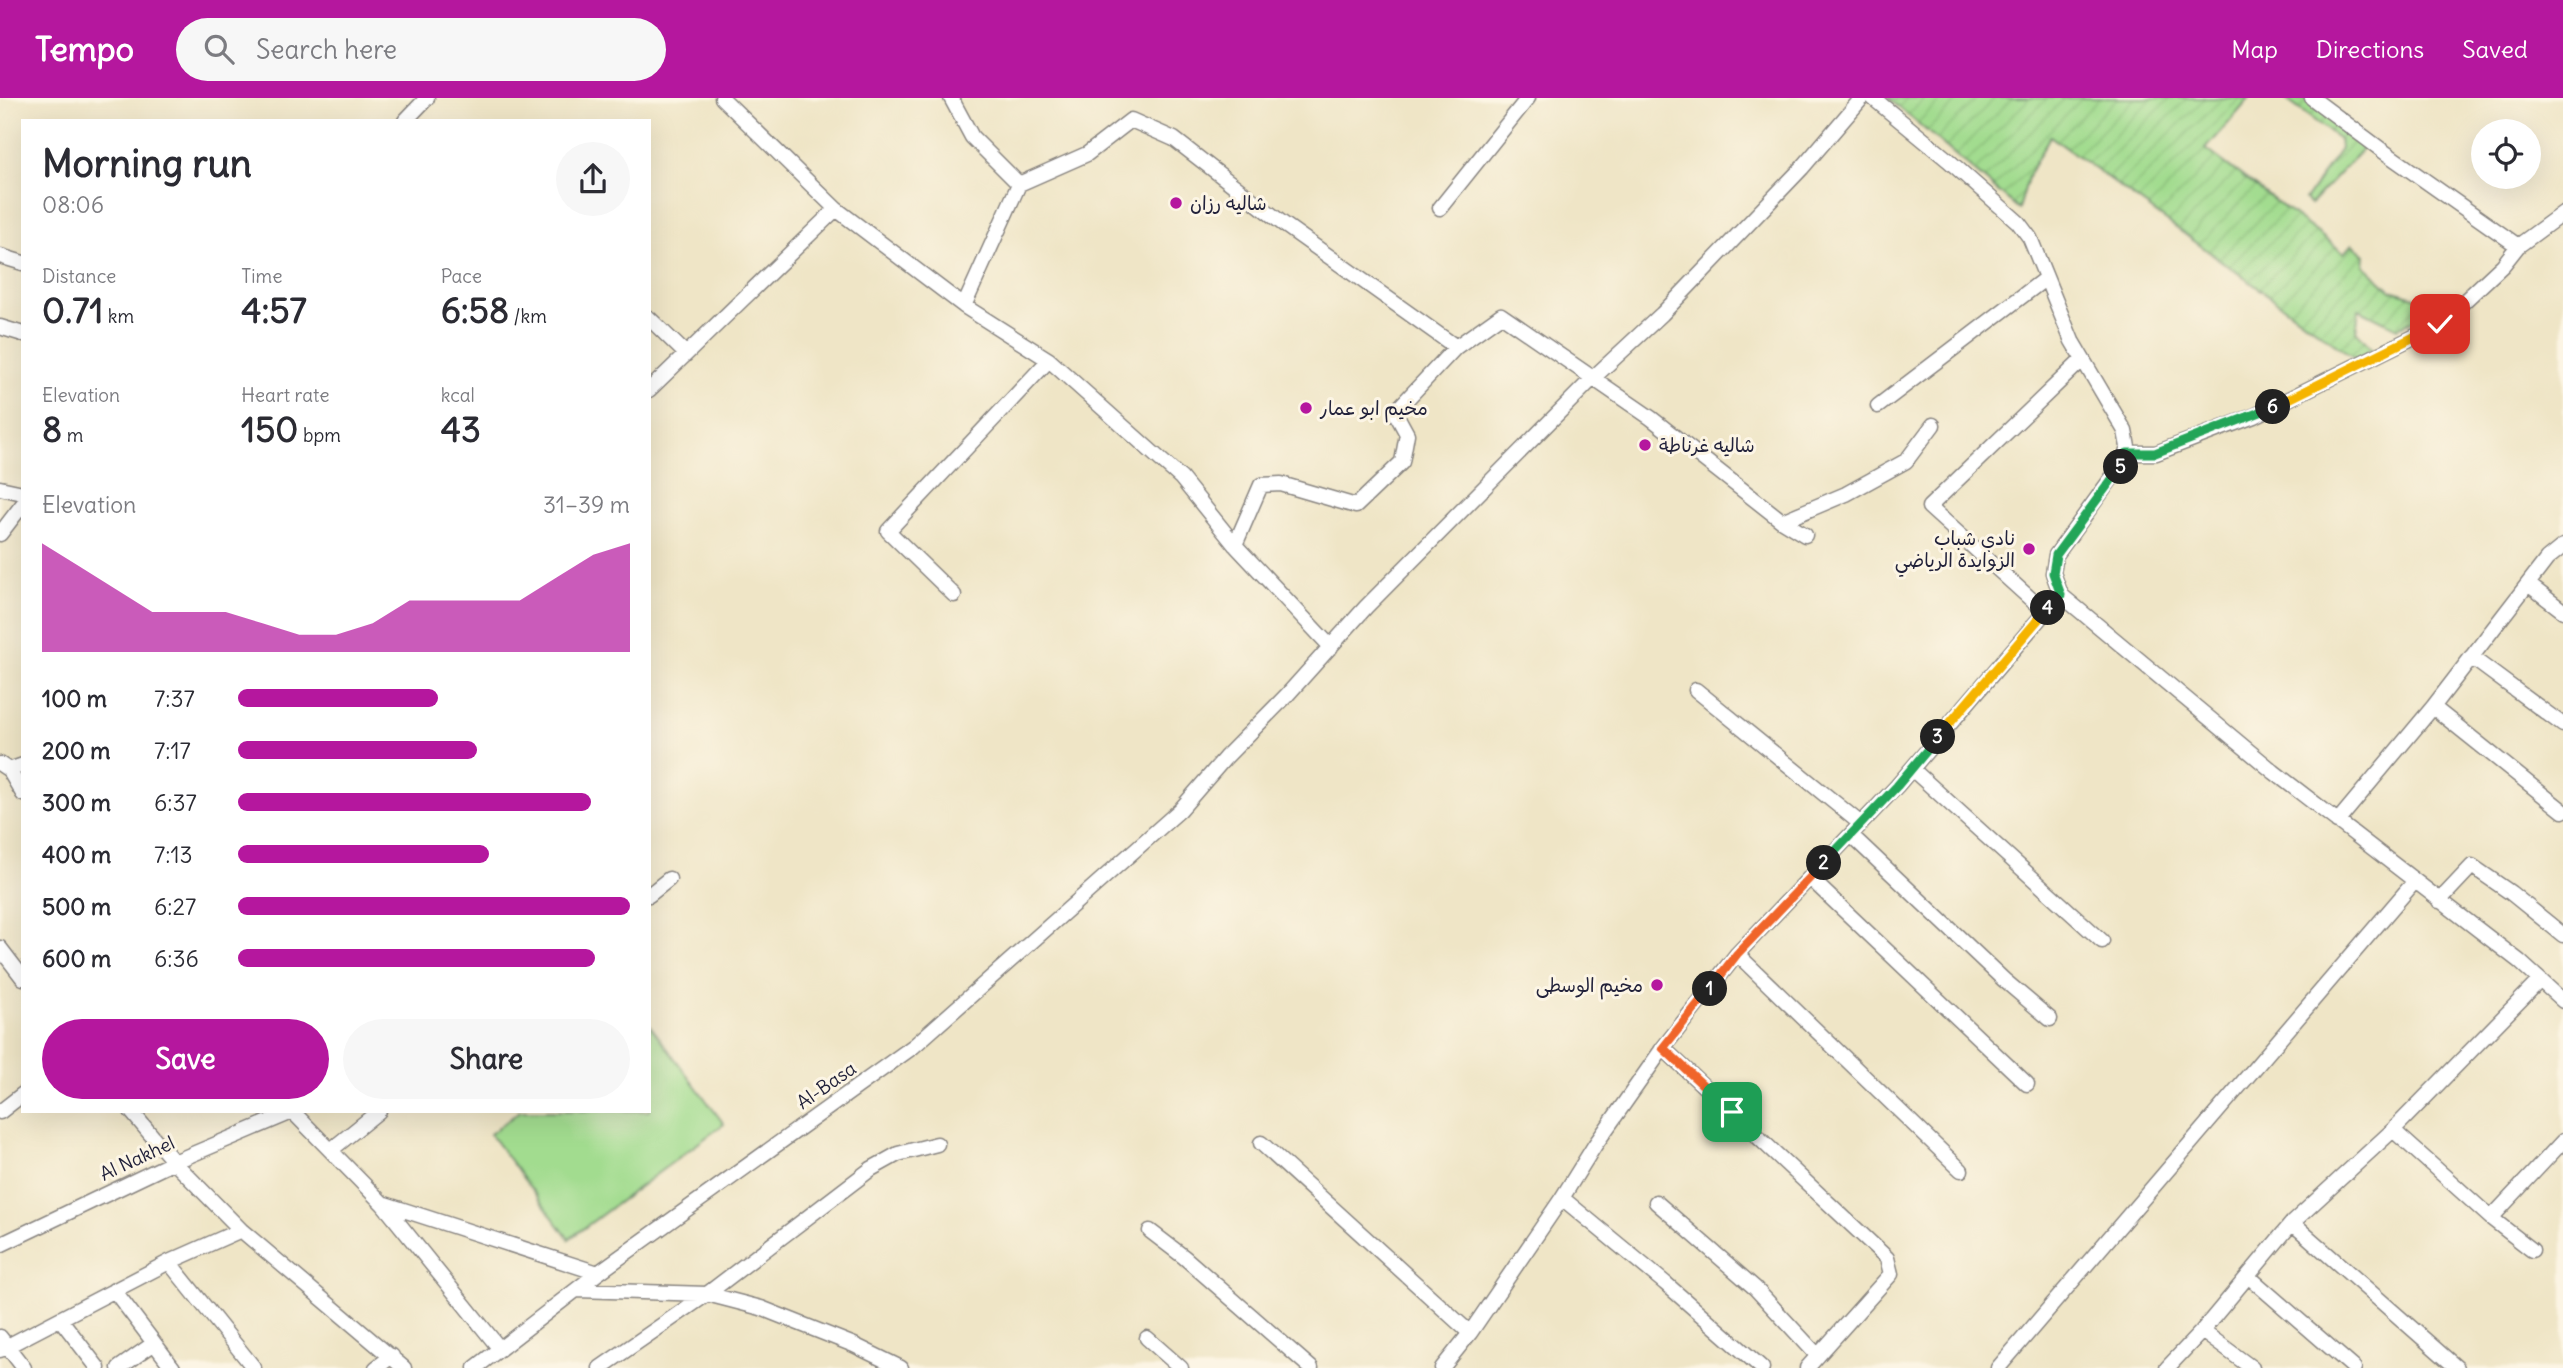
<!DOCTYPE html>
<meta charset="utf-8">
<style>
:root{--surface:#fff;--page:#f7f7f7;--text:#2b2b33;--muted:#7c7c81;--accent:#b5179e}
body{margin:0;font-family:Delius,"Playpen Sans Arabic",sans-serif;background:var(--page);color:var(--text);height:100vh;display:flex;flex-direction:column;font-size:26px;white-space:nowrap}
*{box-sizing:border-box;margin:0}
p{font-size:23px;color:var(--muted)}
.icon{flex:none;width:38px;height:38px;fill:none;stroke:currentColor;stroke-width:2;stroke-linecap:round;stroke-linejoin:round}
.map{position:relative;flex:1;overflow:hidden}
.details{position:absolute;left:21px;top:21px;width:630px;height:994px;display:flex;flex-direction:column;background:var(--surface);border-radius:0px;box-shadow:0 7px 28px #0002}
.details>*{flex:none}
.controls{position:absolute;left:2471px;top:21px;display:grid;gap:14px}
.controls a{display:grid;place-items:center;width:70px;height:70px;border-radius:50%;background:var(--surface);box-shadow:0 7px 28px #0002;font-size:35px}
.pin{position:absolute;display:grid;place-items:center;width:60px;height:60px;color:#fff;margin:-30px;border-radius:14px;box-shadow:0 4px 10px #0006}
.km{position:absolute;width:35px;height:35px;margin:-18px;border-radius:50%;background:#222;color:#fff;font-size:19px;line-height:35px;text-align:center}
.round{display:grid;place-items:center;flex:none;width:74px;height:74px;border-radius:37px;background:var(--page)}
.summary{display:flex;align-items:center;justify-content:space-between;height:119px;padding:0 21px}
h1{font-size:38px;font-weight:700;line-height:52px}
.figures{display:grid;grid-template-columns:repeat(3,1fr);gap:10px;height:119px;padding:7px 21px}
.figures div{display:grid;align-content:center}
.figures b{font-size:35px;font-weight:700}
.figures small{font-size:19px;font-weight:400}
.figures p{font-size:19px}
.chart{height:196px;padding:14px 21px}
.chart p{display:flex;justify-content:space-between}
.chart svg{width:100%;height:126px;margin-top:7px;fill:var(--accent);opacity:.7}
.action{display:flex;gap:14px;margin-top:auto;padding:14px 21px}
.action a{flex:1;height:80px;border-radius:42px;background:var(--accent);color:#fff;font-size:28px;font-weight:700;line-height:80px;text-align:center}
.action a+a{background:var(--page);color:var(--text)}
ul{padding:0 21px;list-style:none;font-size:23px}
li{display:grid;grid-template-columns:112px 84px 1fr;align-items:center;height:52px}
li i{height:18px;border-radius:9px;background:var(--accent)}
header{display:flex;align-items:center;gap:42px;box-sizing:border-box;height:98px;padding:0 35px;background:var(--accent);color:#fff}
header strong{font-size:33px}
nav{display:flex;gap:38px;margin-inline-start:auto;font-size:24px}
.search{width:490px;height:63px;background:var(--page);display:flex;align-items:center;gap:18px;box-sizing:border-box;padding:0 24px;border-radius:38px;color:var(--muted);font-size:26px}
.map>svg:first-child{display:block}
.garden{fill:url(#garden-furrows);stroke:#627f65;stroke-width:2}
.pitch{fill:#a2dc8f;stroke:#627f65;stroke-width:2}
.lines{fill:none;stroke-linecap:round;stroke-linejoin:round}
.minor-casing{stroke:#888480;stroke-width:17}
.minor{stroke:#fff;stroke-width:14}
.split-1-casing{stroke:#fff;stroke-width:14}
.split-2-casing{stroke:#fff;stroke-width:14}
.split-3-casing{stroke:#fff;stroke-width:14}
.split-4-casing{stroke:#fff;stroke-width:14}
.split-5-casing{stroke:#fff;stroke-width:14}
.split-6-casing{stroke:#fff;stroke-width:14}
.split-7-casing{stroke:#fff;stroke-width:14}
.split-1{stroke:#f0652b;stroke-width:9}
.split-2{stroke:#f0652b;stroke-width:9}
.split-3{stroke:#22a559;stroke-width:9}
.split-4{stroke:#f5b400;stroke-width:9}
.split-5{stroke:#22a559;stroke-width:9}
.split-6{stroke:#22a559;stroke-width:9}
.split-7{stroke:#f5b400;stroke-width:9}
.poi-dot{fill:#b5179e;stroke:#fcf5e5;stroke-width:2.5}
.labels{text-anchor:middle;dominant-baseline:central;stroke-width:6;stroke-linejoin:round;paint-order:stroke}
.poi-label{font-size:19px;fill:#22223b;stroke:#fcf5e5;text-anchor:start}
.street-label{font-size:19px;fill:#22223b;stroke:#fcf5e5}
</style>
<header>
<strong>Tempo</strong>
<div class="search"><svg class="icon" aria-label="search" viewBox="0 0 24 24"><circle cx="10" cy="10" r="6"/><path d="M15 15l6 6"/></svg>Search here</div>
<nav><a>Map</a><a>Directions</a><a>Saved</a></nav>
</header>
<div class="map">
<svg width="2563" height="1270" viewBox="0 0 2563 1270">
<defs>
<pattern id="garden-furrows" width="10" height="10" patternUnits="userSpaceOnUse" patternTransform="scale(1.75)"><rect width="10" height="10" fill="#a2dc8f"/><path d="M-1 1l2-2M0 10L10 0M9 11l2-2" fill="none" stroke="#8bbc7c"/></pattern>
</defs>
<rect width="100%" height="100%" fill="#fcf5e5"/>
<filter id="ink" filterUnits="userSpaceOnUse"><feTurbulence type="fractalNoise" baseFrequency=".0143" numOctaves="2"/><feDisplacementMap in="SourceGraphic" scale="14" xChannelSelector="R" yChannelSelector="G"/><feConvolveMatrix kernelMatrix="1 2 1 2 8 2 1 2 1" color-interpolation-filters="sRGB"/></filter>
<filter id="wash" filterUnits="userSpaceOnUse"><feTurbulence type="fractalNoise" baseFrequency=".00686" numOctaves="4" result="noise"/><feDisplacementMap in="SourceGraphic" scale="28" xChannelSelector="R" yChannelSelector="G"/><feGaussianBlur stdDeviation="1.57" result="paint"/><feColorMatrix in="noise" values="0 0 0 0 0 0 0 0 0 0 0 0 0 0 0 0 0 1.4 0 .05"/><feComposite in="paint" operator="in"/></filter>
<g filter="url(#wash)">
<rect width="100%" height="100%" fill="#efe5c6"/>
<path class="garden" d="M1888,0H2250L2206,51L2344,155L2352,146L2365,157L2364,167L2391,192L2448,209L2397,230L2359,211L2356,233L2372,251L2356,261L2050,38L2029,76L2019,111Z
M2284,0H2306L2367,46L2310,107L2305,102L2340,51L2339,41Z"/>
<path class="pitch" d="M649,926L724,1026L569,1141L490,1036L520,1013H649Z"/>
</g>
<g filter="url(#ink)">
<g class="lines">
<defs>
<path id="minor" d="M722,0L836,111L964,208L1049,262L1181,380L1235,447L1331,549
M951,0L972,39L1019,86
M1873,0L1948,62L2018,124L2030,140L2072,243L2125,333L2128,349L2124,363L2056,457L2053,475L2061,497L2274,674L2519,863L2563,903
M2312,0L2383,53L2518,148
M405,23L427,0
M1440,110L1528,0
M0,158L23,165
M964,208L1019,86L1087,56L1131,22L1174,41L1282,125L1456,249
M649,220L686,256
M0,229L23,236
M649,292L836,111
M1878,308L2046,180
M2127,355H2156L2254,318L2440,226L2503,167L2518,148L2563,115
M0,390L23,395
M1782,423L1846,396L1906,363L1933,327
M0,436L23,406
M1235,447L1261,387L1281,386L1356,408L1402,364L1407,336L1395,314L1456,249L1501,217L1651,320L1782,423L1805,437
M2528,486L2563,513
M954,497L888,433L1049,262
M2045,514L1929,409L2082,262
M2471,559L2563,627
M1696,592L1861,726
M2433,609L2563,713
M0,666L9,672L23,696
M1912,671L2102,843
M9,672L23,667
M2337,724L2433,609L2547,461L2563,448
M1851,737L2004,882L2050,921
M1810,780L2027,986
M649,797L669,781
M2439,803L2472,768L2511,795L2563,837
M0,850L23,880
M1737,856L1961,1072
M1663,950L1887,1160L1891,1176L1807,1270
M131,1013L174,1064L241,1132
M292,1013L383,1106L500,1251
M0,1014L23,996
M2393,1032L2491,1120L2532,1152
M1261,1045L1470,1235
M331,1052L379,1013
M1562,1100L1665,1185L1762,1270
M1656,1104L1755,1190L1818,1258
M385,1106L598,1175
M2491,1120L2563,1043
M2292,1125L2457,1270
M1150,1133L1184,1159L1311,1270
M0,1147L174,1064L292,1014
M169,1164L254,1270
M2248,1178L2354,1270
M114,1192L173,1270
M577,1192L707,1196L761,1210L854,1247L901,1270
M61,1222L98,1270
M2202,1233L2252,1270
M0,1239L24,1270
M1147,1240L1181,1270
M0,1252L169,1164L241,1132L404,1270
M119,1270L153,1246
M376,1270L392,1258
M475,1270L598,1175L914,948L1180,712L1225,660L1287,597L1366,509L1593,280L1662,216L1802,70L1862,0
M600,1270L707,1196L871,1071L898,1056L937,1046
M1442,1270L1470,1235L1562,1100L1595,1047L1663,950L1737,856L1897,688L2045,514L2061,497
M1998,1270L2415,783
M2167,1270L2202,1233L2292,1125L2393,1032L2540,882"/>
</defs>
<use href="#minor" class="minor-casing"/>
<use href="#minor" class="minor"/>
</g>
</g>
<g class="lines" filter="url(#ink)">
<defs>
<path id="split-1" d="M1710,891L1663,950L1732,1014"/>
<path id="split-2" d="M1710,891L1737,856L1824,765"/>
<path id="split-3" d="M1824,765L1897,688L1938,639"/>
<path id="split-4" d="M1938,639L2048,510"/>
<path id="split-5" d="M2048,510L2061,497L2053,475L2056,457L2121,369"/>
<path id="split-6" d="M2121,369L2127,355H2155L2273,309"/>
<path id="split-7" d="M2273,309L2440,226"/>
</defs>
<use href="#split-1" class="split-1-casing"/>
<use href="#split-2" class="split-2-casing"/>
<use href="#split-3" class="split-3-casing"/>
<use href="#split-4" class="split-4-casing"/>
<use href="#split-5" class="split-5-casing"/>
<use href="#split-6" class="split-6-casing"/>
<use href="#split-7" class="split-7-casing"/>
<use href="#split-1" class="split-1"/>
<use href="#split-2" class="split-2"/>
<use href="#split-3" class="split-3"/>
<use href="#split-4" class="split-4"/>
<use href="#split-5" class="split-5"/>
<use href="#split-6" class="split-6"/>
<use href="#split-7" class="split-7"/>
</g>
<g class="poi-dot">
<circle cx="1176" cy="105" r="7"/>
<circle cx="1306" cy="310" r="7"/>
<circle cx="1645" cy="347" r="7"/>
<circle cx="2029" cy="451" r="7"/>
<circle cx="1657" cy="887" r="7"/>
</g>
<g class="labels">
<g class="poi-label">
<text x="1190" y="105">شاليه رزان</text>
<text x="1320" y="310">مخيم ابو عمار</text>
<text x="1659" y="347">شاليه غرناطة</text>
<text x="2015" y="440" text-anchor="end">نادي شباب<tspan x="2015" dy="22">الزوايدة الرياضي</tspan></text>
<text x="1643" y="887" text-anchor="end">مخيم الوسطى</text>
</g>
<g class="street-label">
<text transform="translate(826 987) rotate(-35)">Al-Basa</text>
<text transform="translate(137 1060) rotate(-25)">Al Nakhel</text>
</g>
</g>
</svg>
<div class="controls">
<a><svg class="icon" aria-label="locate" viewBox="0 0 24 24"><circle cx="12" cy="12" r="6"/><path d="M12 2v4M12 18v4M2 12h4M18 12h4"/></svg></a>
</div>
<div class="pin" style="left:1732px;top:1014px;background:#1e9e55"><svg class="icon" aria-label="arrive" viewBox="0 0 24 24"><path d="M6 21V4h12l-3 4 3 4H6"/></svg></div>
<div class="pin" style="left:2440px;top:226px;background:#d93025"><svg class="icon" aria-label="check" viewBox="0 0 24 24"><path d="M5 12l5 5 9-10"/></svg></div>
<b class="km" style="left:1710px;top:891px">1</b>
<b class="km" style="left:1824px;top:765px">2</b>
<b class="km" style="left:1938px;top:639px">3</b>
<b class="km" style="left:2048px;top:510px">4</b>
<b class="km" style="left:2121px;top:369px">5</b>
<b class="km" style="left:2273px;top:309px">6</b>
<section class="details">
<div class="summary"><div><h1>Morning run</h1><p>08:06</p></div><a class="round"><svg class="icon" aria-label="share" viewBox="0 0 24 24"><path d="M12 15V3M7 8l5-5 5 5M5 13v7h14v-7"/></svg></a></div>
<div class="figures">
<div><p>Distance</p><b>0.71<small> km</small></b></div>
<div><p>Time</p><b>4:57</b></div>
<div><p>Pace</p><b>6:58<small> /km</small></b></div>
</div>
<div class="figures">
<div><p>Elevation</p><b>8<small> m</small></b></div>
<div><p>Heart rate</p><b>150<small> bpm</small></b></div>
<div><p>kcal</p><b>43</b></div>
</div>
<div class="chart"><p><span>Elevation</span>31–39 m</p>
<svg viewBox="0 0 160 44" preserveAspectRatio="none"><path d="M0 44V6L10 14L20 22L30 30L40 30L50 30L60 34L70 38L80 38L90 34L100 26L110 26L120 26L130 26L140 18L150 10L160 6V44z"/></svg>
</div>
<ul>
<li><b>100 m</b>7:37<i style="width:51%"></i></li>
<li><b>200 m</b>7:17<i style="width:61%"></i></li>
<li><b>300 m</b>6:37<i style="width:90%"></i></li>
<li><b>400 m</b>7:13<i style="width:64%"></i></li>
<li><b>500 m</b>6:27<i style="width:100%"></i></li>
<li><b>600 m</b>6:36<i style="width:91%"></i></li>
</ul>
<div class="action"><a>Save</a><a>Share</a></div>
</section>
</div>
